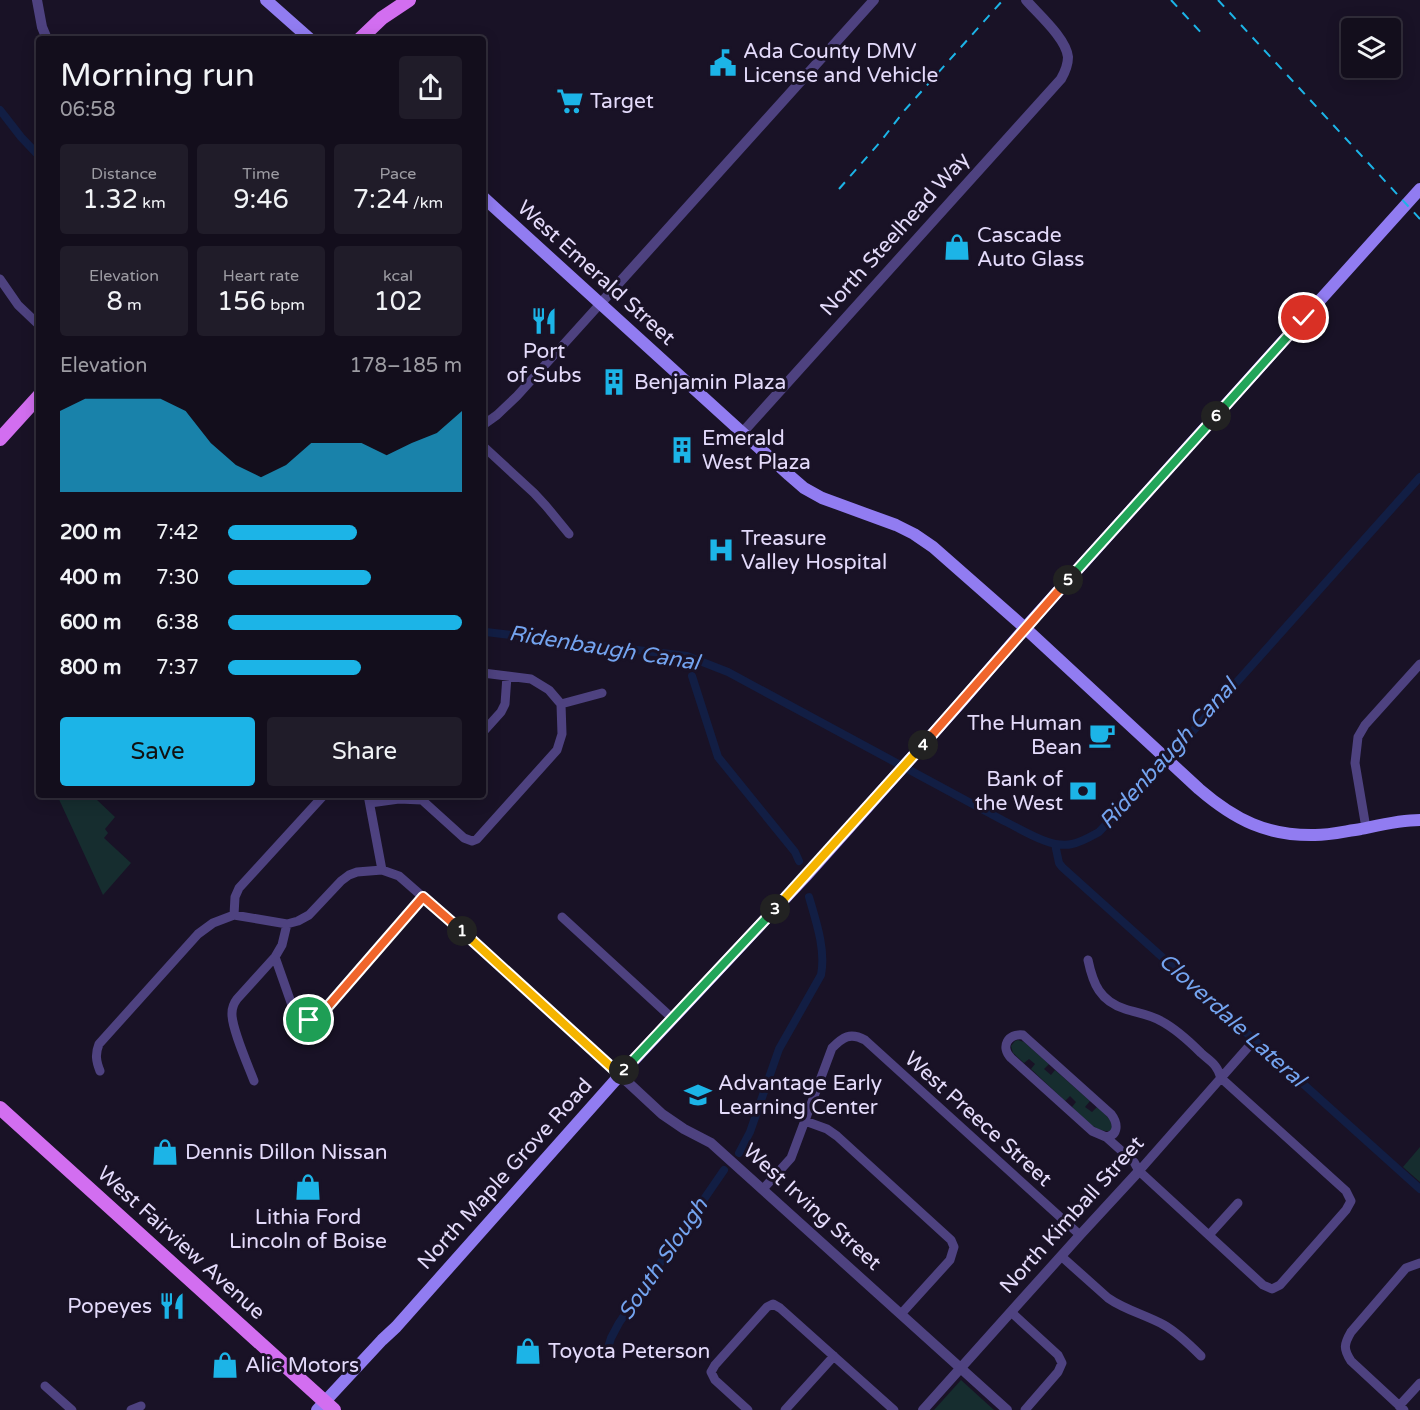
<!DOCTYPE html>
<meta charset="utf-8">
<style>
:root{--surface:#130e1c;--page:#201c29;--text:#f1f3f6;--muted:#9d9ca3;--line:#322e3b;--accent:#1cb4e7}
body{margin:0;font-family:"Varela Round",sans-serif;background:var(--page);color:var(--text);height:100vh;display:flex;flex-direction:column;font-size:22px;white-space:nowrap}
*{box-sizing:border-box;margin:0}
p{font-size:20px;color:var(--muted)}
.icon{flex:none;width:33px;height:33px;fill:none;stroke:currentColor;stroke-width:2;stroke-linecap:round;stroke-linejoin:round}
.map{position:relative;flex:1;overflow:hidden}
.side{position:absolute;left:36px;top:36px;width:450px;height:762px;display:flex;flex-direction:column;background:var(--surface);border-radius:6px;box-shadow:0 3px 15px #0003,0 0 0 2px var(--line)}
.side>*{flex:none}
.fabs{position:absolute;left:1341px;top:18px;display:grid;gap:12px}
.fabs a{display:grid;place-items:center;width:60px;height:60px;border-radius:6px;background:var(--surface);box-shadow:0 3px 15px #0003,0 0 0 2px var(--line);font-size:30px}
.pin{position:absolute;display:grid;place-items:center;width:51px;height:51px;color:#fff;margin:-26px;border:3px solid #fff;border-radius:50%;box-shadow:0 2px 6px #0007}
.km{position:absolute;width:30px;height:30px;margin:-15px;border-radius:50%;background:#222;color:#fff;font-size:16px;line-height:30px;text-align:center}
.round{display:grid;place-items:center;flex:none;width:63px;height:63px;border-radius:6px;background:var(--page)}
.head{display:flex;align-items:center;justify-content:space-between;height:102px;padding:0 24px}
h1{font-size:33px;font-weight:600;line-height:45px}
.metrics{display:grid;grid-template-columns:repeat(3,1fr);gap:9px;height:102px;padding:6px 24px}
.metrics div{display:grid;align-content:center;border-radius:6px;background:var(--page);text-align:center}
.metrics b{font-size:26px;font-weight:600}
.metrics small{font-size:16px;font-weight:400}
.metrics p{font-size:16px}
.chart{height:168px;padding:12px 24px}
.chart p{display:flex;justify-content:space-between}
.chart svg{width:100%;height:108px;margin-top:6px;fill:var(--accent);opacity:.7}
.cta{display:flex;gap:12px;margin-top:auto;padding:12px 24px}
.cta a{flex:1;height:69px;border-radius:6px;background:var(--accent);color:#111;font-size:24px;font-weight:600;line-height:69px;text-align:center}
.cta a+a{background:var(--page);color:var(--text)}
ul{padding:0 24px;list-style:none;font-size:20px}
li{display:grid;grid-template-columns:96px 72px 1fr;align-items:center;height:45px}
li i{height:15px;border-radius:8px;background:var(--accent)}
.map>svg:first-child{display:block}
.green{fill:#162d2f}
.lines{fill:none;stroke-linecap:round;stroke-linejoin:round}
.canal{stroke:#121e44;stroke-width:8}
.minor{stroke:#4e4280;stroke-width:9}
.tertiary{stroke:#4e4280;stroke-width:10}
.secondary{stroke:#917cf1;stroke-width:12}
.primary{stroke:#d26ef0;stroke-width:14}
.rail{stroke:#1cb4e7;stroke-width:2;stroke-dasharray:9 8;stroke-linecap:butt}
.split-1-casing{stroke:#fff;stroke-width:12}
.split-2-casing{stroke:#fff;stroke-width:12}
.split-3-casing{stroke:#fff;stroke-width:12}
.split-4-casing{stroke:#fff;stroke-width:12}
.split-5-casing{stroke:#fff;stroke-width:12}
.split-6-casing{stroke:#fff;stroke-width:12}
.split-7-casing{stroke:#fff;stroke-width:12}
.split-1{stroke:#f0652b;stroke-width:8}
.split-2{stroke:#f5b400;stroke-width:8}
.split-3{stroke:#22a559;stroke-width:8}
.split-4{stroke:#f5b400;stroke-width:8}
.split-5{stroke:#f0652b;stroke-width:8}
.split-6{stroke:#22a559;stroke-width:8}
.split-7{stroke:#22a559;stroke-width:8}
.labels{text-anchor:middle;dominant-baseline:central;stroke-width:6;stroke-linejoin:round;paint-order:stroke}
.poi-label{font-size:21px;fill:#e4dbfb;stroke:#191226;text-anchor:start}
.street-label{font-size:21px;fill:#e4dbfb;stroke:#191226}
.water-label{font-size:22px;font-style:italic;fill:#74a4f0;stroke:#191226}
</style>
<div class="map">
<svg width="1420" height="1410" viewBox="0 0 1420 1410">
<rect width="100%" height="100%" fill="#191226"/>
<path class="green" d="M57,795H99L96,799L115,817L105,829L108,833L104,838L131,863L103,895Z
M1018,1040L1024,1042L1049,1064L1044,1069L1051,1075L1055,1070L1090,1101L1085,1107L1092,1112L1097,1107C1105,1115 1112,1118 1112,1129L1110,1131C1094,1132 1083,1117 1072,1107L1076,1102L1070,1096L1065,1101L1031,1069L1035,1064L1029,1059L1024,1063L1013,1053L1011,1046L1015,1041Z
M1420,1147V1182L1403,1167Z
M961,1380L994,1410H934Z"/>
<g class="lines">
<path class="canal" d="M0,110L21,137L39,156
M483,630L486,632L687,656L728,672L1004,821C1023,830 1051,849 1072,844C1082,842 1090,837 1099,832L1185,740L1420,477
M692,676L718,757L795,852L799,861
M1055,844L1059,863L1062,867L1420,1189
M739,1153L750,1132L779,1049L821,975C826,950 816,921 809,897
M607,1351L611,1338L619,1323L724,1170"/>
<path class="minor" d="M0,279L18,305L39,325
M483,425L497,415L517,396L600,304
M483,446L534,493L546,506L569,534
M483,673L531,679L549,690L561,704
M561,704L602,693
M483,732L501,712L505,704L507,676
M368,795L382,870L399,876L423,897L620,1075
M370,803L399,799L422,800L464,838L472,841L477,839L557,750L562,734L561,704
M1366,828L1355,763L1358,737L1365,725L1420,664
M234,915L235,897L239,888L324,795
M562,917L672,1018
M275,957L294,1011L301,1017L309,1020L315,1018L324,1011L423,897
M1088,960C1093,984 1100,1001 1125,1009C1137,1013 1149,1014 1161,1021C1176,1029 1189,1041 1201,1053C1211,1062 1217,1064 1221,1078L1346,1191L1351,1201L1346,1210L1280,1285L1272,1289L1263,1285L1139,1171L1134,1162L1106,1137L1092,1131L1011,1058C1000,1047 1008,1033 1023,1035L1111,1114C1118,1123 1119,1135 1106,1137
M100,1071C96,1061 95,1054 99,1044L198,934L213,923L234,915L287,924L298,921L309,915L341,881L349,875L357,872L382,870
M254,1081C248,1065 231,1027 232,1013C232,1007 234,1003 237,999L275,957L282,945L287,924
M805,1121L827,1129L837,1136L951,1240L954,1247L950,1260L901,1314
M1139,1171L1250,1045
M763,1189L791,1158L832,1048C843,1037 850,1032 865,1040L1080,1235
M1209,1235L1238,1203
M1061,1256L1108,1298C1125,1310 1146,1315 1164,1325C1178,1333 1190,1345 1201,1356
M1011,1312L1058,1355L1062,1363L1058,1372L1025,1410
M45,1386L72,1410
M1399,1406L1420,1383
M131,1410L141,1406
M748,1410L715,1380L711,1372L715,1365L767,1307L773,1304L780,1308L894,1410
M785,1410L834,1356
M1404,1410L1351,1361C1343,1349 1344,1344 1351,1332L1406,1268L1420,1263"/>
<path class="tertiary" d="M37,0L42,27L47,39
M600,304L874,0
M742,433L1061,79C1065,72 1068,65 1068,57C1066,38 1038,14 1026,0
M620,1075L662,1114L684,1129L711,1143L1007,1410
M923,1410L1080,1235L1139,1171"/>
<path class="secondary" d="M266,0L310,39
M483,197L789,475L804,488L822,498L896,525L914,534L933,547L1025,628L1199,789C1235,820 1267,836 1315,835C1331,835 1346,831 1361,829C1380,825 1400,820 1420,820
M317,1410L382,1340L396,1327L620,1075L806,876L963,700L1025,628L1420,189"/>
<path class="primary" d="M360,39L382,18L409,0
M0,439L39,396
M0,1108L334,1410"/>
<path class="rail" d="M1171,0L1205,37
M1218,0L1420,219
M839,189L881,141L904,111L1003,0"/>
</g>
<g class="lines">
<defs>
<path id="split-1" d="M309,1020L315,1018L324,1011L423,897L462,931"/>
<path id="split-2" d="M462,931L620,1075L624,1070"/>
<path id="split-3" d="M624,1070L775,909"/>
<path id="split-4" d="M775,909L923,745"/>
<path id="split-5" d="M923,745L1068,580"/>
<path id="split-6" d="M1068,580L1216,416"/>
<path id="split-7" d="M1216,416L1304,318"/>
</defs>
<use href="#split-1" class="split-1-casing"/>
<use href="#split-2" class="split-2-casing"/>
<use href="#split-3" class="split-3-casing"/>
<use href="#split-4" class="split-4-casing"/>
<use href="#split-5" class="split-5-casing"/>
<use href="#split-6" class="split-6-casing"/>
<use href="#split-7" class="split-7-casing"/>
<use href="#split-1" class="split-1"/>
<use href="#split-2" class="split-2"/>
<use href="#split-3" class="split-3"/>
<use href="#split-4" class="split-4"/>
<use href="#split-5" class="split-5"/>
<use href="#split-6" class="split-6"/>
<use href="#split-7" class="split-7"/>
</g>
<defs>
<symbol id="civic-bare" viewBox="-9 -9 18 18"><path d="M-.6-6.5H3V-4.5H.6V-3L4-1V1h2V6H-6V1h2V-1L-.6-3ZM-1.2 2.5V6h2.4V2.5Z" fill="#1cb4e7" stroke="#191226" stroke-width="2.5" paint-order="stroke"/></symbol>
<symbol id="supermarket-bare" viewBox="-9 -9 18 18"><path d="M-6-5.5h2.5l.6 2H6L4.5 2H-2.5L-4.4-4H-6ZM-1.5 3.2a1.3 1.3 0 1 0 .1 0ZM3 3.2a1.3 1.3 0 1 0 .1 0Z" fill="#1cb4e7" stroke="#191226" stroke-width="2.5" paint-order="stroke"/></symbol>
<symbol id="shop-bare" viewBox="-9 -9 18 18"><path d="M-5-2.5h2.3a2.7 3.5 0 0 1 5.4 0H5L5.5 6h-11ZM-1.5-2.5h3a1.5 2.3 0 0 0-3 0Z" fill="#1cb4e7" stroke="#191226" stroke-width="2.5" paint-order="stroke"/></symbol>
<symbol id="restaurant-bare" viewBox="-9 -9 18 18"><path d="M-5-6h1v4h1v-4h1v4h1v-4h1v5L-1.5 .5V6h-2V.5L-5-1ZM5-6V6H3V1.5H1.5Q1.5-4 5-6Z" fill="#1cb4e7" stroke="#191226" stroke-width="2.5" paint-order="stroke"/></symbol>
<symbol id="building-bare" viewBox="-9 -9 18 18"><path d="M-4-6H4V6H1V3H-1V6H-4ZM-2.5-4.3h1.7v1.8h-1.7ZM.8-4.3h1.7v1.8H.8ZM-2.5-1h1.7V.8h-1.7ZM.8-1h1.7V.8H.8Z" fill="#1cb4e7" stroke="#191226" stroke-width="2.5" paint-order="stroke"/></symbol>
<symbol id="hospital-bare" viewBox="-9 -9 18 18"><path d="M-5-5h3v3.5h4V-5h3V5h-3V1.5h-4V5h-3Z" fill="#1cb4e7" stroke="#191226" stroke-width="2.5" paint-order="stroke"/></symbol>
<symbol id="cafe-bare" viewBox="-9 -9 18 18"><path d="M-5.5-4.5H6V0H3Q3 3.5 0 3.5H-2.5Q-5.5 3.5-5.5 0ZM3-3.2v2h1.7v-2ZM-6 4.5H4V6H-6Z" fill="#1cb4e7" stroke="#191226" stroke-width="2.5" paint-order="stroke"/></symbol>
<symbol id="bank-bare" viewBox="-9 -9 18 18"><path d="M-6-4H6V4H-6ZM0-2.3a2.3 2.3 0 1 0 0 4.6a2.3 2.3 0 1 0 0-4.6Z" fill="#1cb4e7" stroke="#191226" stroke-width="2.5" paint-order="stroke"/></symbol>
<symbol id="school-bare" viewBox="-9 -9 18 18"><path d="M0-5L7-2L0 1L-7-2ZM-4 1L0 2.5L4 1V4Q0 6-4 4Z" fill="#1cb4e7" stroke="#191226" stroke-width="2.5" paint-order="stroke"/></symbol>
</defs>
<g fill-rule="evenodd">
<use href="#civic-bare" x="704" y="44" width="38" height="38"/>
<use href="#supermarket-bare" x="551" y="82" width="38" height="38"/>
<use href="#shop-bare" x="938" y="228" width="38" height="38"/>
<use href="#restaurant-bare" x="525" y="302" width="38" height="38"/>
<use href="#building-bare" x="595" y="363" width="38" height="38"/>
<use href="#building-bare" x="663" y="431" width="38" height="38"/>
<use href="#hospital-bare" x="702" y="531" width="38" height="38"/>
<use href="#cafe-bare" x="1083" y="716" width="38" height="38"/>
<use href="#bank-bare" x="1064" y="772" width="38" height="38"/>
<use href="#school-bare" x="679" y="1076" width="38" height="38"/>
<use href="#shop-bare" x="146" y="1133" width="38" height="38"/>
<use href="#shop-bare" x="289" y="1168" width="38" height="38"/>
<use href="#restaurant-bare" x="153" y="1287" width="38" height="38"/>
<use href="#shop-bare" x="509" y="1332" width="38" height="38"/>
<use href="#shop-bare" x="206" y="1346" width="38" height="38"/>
</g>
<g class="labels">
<g class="poi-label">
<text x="743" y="51">Ada County DMV<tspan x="743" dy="24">License and Vehicle</tspan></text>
<text x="590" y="101">Target</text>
<text x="977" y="235">Cascade<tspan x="977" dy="24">Auto Glass</tspan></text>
<text x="544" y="351" text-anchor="middle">Port<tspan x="544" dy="24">of Subs</tspan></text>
<text x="634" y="382">Benjamin Plaza</text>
<text x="702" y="438">Emerald<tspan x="702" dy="24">West Plaza</tspan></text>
<text x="741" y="538">Treasure<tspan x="741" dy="24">Valley Hospital</tspan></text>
<text x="1082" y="723" text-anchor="end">The Human<tspan x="1082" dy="24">Bean</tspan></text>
<text x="1063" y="779" text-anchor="end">Bank of<tspan x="1063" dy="24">the West</tspan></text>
<text x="718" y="1083">Advantage Early<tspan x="718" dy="24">Learning Center</tspan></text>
<text x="185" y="1152">Dennis Dillon Nissan</text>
<text x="308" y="1217" text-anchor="middle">Lithia Ford<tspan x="308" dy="24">Lincoln of Boise</tspan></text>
<text x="152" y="1306" text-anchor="end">Popeyes</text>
<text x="548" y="1351">Toyota Peterson</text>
<text x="245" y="1365">Alic Motors</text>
</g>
<g class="street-label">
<text transform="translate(895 234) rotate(-48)">North Steelhead Way</text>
<text transform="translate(596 273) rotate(42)">West Emerald Street</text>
<text transform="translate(978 1119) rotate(42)">West Preece Street</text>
<text transform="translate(505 1174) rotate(-48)">North Maple Grove Road</text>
<text transform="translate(812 1207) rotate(42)">West Irving Street</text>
<text transform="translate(1072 1215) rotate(-48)">North Kimball Street</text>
<text transform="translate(181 1243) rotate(42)">West Fairview Avenue</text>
</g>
<g class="water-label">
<text transform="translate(604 648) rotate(9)">Ridenbaugh Canal</text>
<text transform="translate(1168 754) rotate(-48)">Ridenbaugh Canal</text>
<text transform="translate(1232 1020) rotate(42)">Cloverdale Lateral</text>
<text transform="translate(663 1259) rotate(-56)">South Slough</text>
</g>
</g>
</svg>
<div class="fabs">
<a><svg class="icon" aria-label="layers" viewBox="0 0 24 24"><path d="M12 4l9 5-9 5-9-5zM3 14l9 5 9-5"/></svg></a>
</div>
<div class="pin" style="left:309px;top:1020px;background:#1e9e55"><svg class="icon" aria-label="arrive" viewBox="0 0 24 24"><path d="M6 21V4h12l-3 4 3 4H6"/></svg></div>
<div class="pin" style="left:1304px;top:318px;background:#d93025"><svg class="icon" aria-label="check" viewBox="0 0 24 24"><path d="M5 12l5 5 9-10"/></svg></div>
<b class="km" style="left:462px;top:931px">1</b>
<b class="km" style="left:624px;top:1070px">2</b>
<b class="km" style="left:775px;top:909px">3</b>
<b class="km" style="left:923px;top:745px">4</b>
<b class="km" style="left:1068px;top:580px">5</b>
<b class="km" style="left:1216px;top:416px">6</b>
<section class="side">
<div class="head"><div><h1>Morning run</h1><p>06:58</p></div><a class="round"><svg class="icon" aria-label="share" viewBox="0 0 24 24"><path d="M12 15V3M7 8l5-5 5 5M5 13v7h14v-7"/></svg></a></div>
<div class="metrics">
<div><p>Distance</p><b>1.32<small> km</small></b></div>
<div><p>Time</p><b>9:46</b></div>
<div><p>Pace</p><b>7:24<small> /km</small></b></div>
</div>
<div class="metrics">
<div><p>Elevation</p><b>8<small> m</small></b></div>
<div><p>Heart rate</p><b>156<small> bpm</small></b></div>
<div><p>kcal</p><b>102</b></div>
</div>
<div class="chart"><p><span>Elevation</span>178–185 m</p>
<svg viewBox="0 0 160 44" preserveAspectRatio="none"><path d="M0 44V11L10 6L20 6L30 6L40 6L50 11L60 24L70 33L80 38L90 33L100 24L110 24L120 24L130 29L140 24L150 20L160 11V44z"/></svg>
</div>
<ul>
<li><b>200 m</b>7:42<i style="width:55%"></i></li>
<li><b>400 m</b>7:30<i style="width:61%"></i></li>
<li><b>600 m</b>6:38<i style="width:100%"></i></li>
<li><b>800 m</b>7:37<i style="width:57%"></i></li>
</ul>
<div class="cta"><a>Save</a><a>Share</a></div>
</section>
</div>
